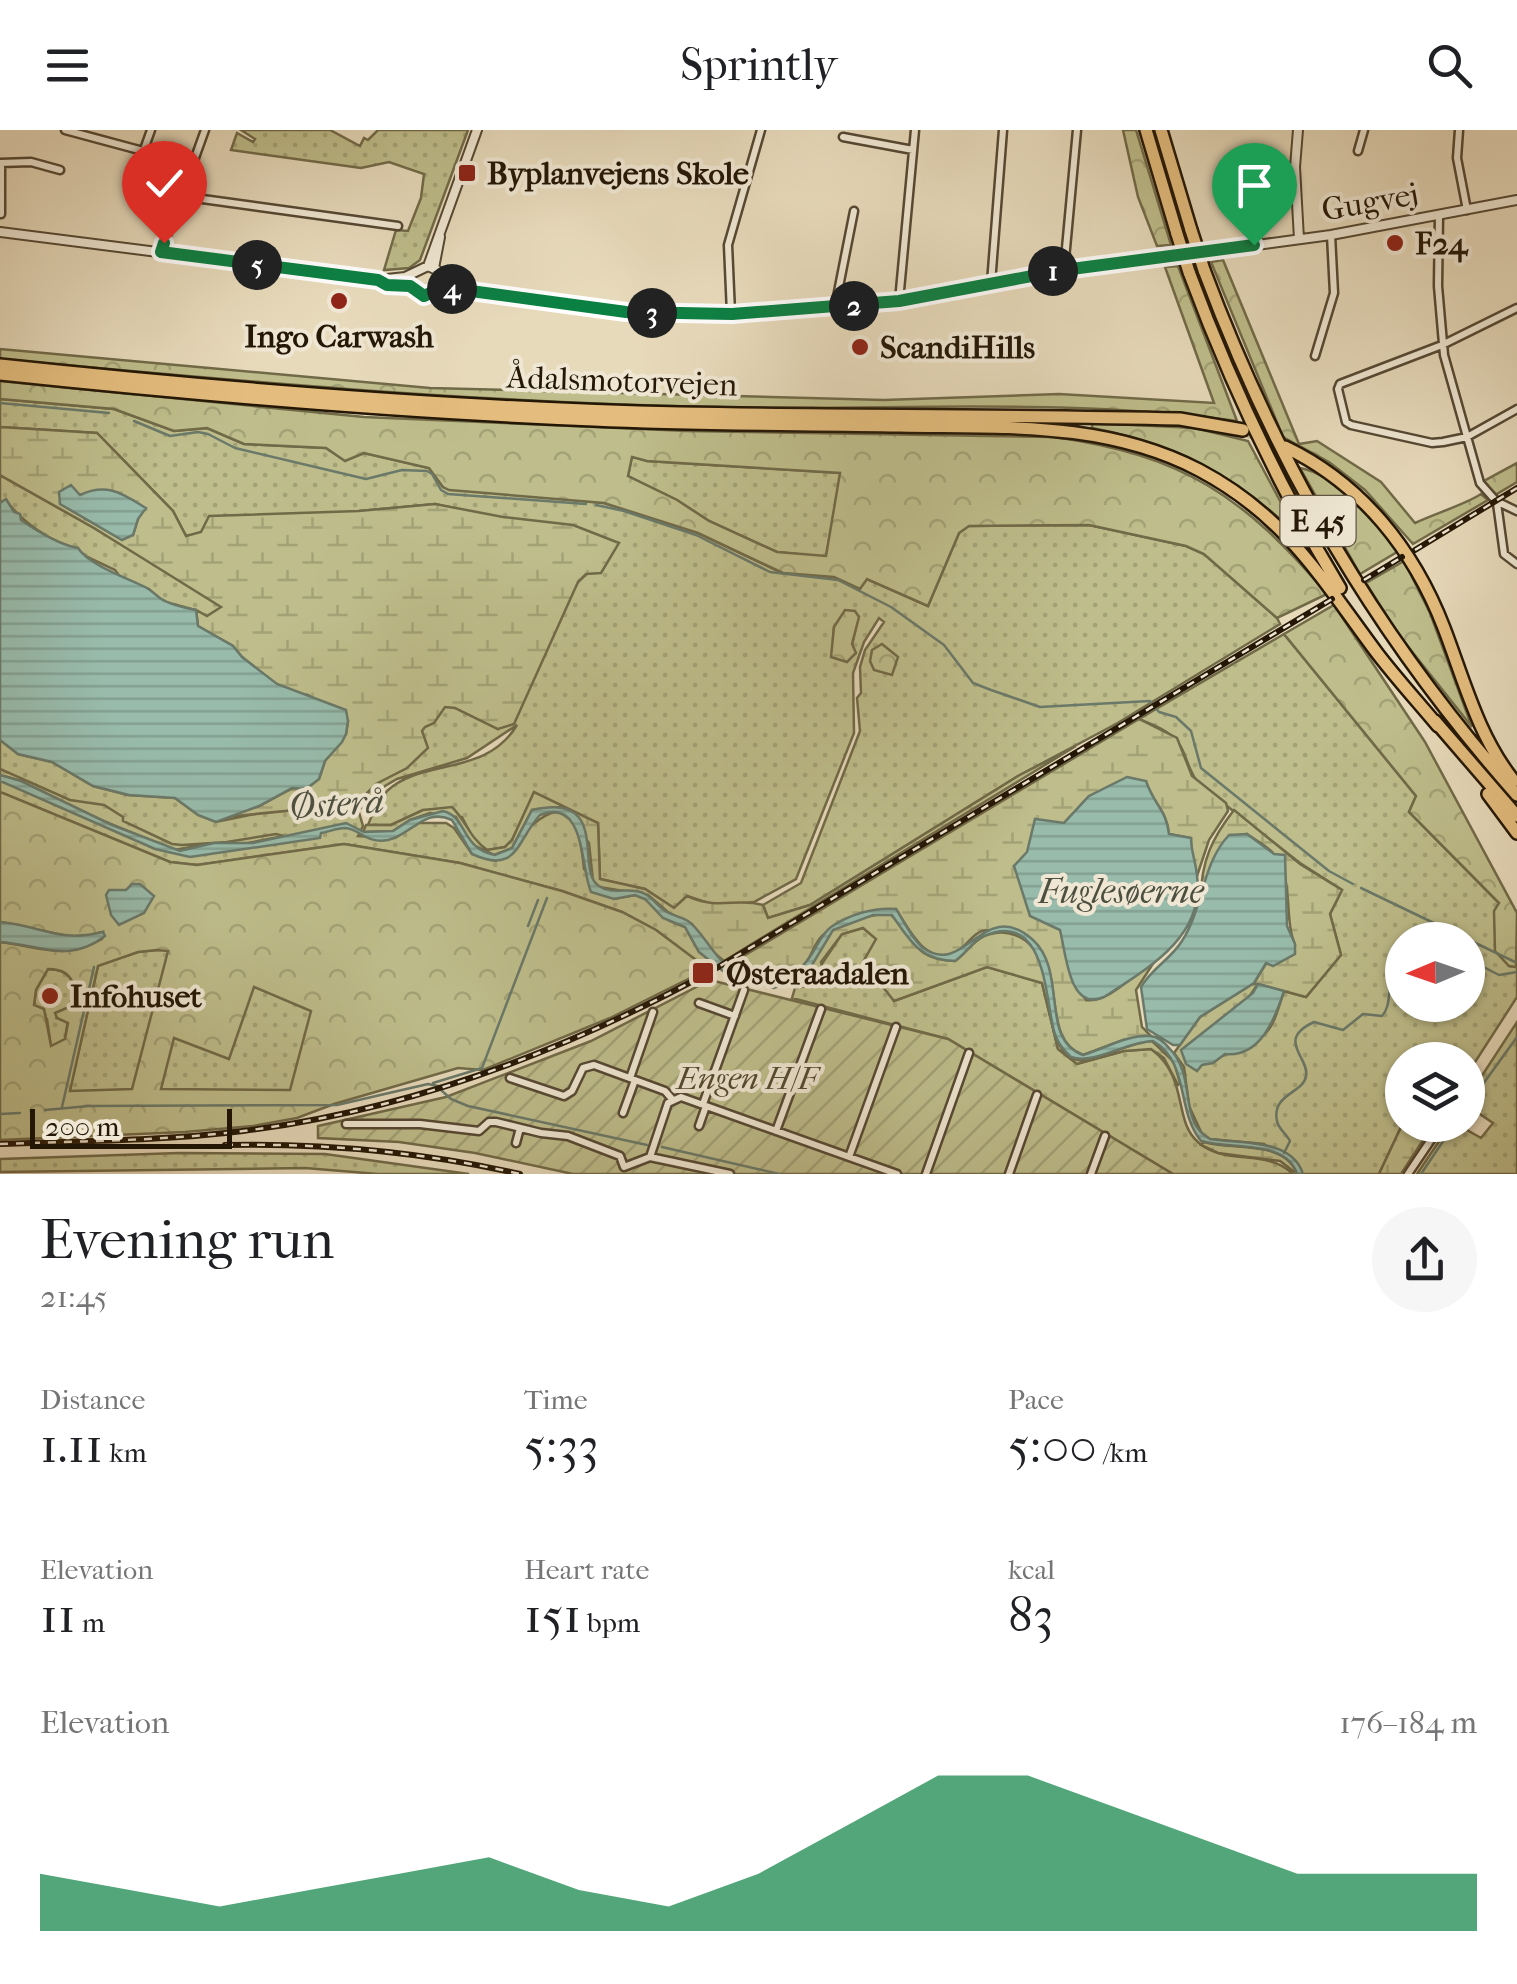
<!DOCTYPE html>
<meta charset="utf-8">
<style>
:root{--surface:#fff;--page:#f6f6f6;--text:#202124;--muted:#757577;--accent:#0b8043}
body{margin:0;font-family:"IM FELL French Canon",serif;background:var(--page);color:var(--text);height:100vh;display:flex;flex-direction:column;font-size:38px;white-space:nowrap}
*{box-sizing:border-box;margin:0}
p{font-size:32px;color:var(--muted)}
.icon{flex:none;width:55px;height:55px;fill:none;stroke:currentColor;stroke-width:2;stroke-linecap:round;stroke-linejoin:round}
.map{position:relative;height:1044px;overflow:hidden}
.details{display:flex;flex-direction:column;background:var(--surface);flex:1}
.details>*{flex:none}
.needle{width:65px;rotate:268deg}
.controls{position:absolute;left:1385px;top:792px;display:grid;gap:20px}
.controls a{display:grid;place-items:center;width:100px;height:100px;border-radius:50%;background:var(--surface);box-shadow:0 2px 8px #0004;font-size:50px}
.scale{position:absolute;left:30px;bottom:25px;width:202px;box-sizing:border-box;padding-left:10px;border:5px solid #241706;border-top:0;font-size:28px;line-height:35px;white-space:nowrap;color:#241706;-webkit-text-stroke:8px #efe7d3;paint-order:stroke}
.pin{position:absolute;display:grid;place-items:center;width:85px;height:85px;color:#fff;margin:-102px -42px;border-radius:50% 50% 50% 0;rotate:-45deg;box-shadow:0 0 10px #0007}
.pin .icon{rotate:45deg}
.km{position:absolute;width:50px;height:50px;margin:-25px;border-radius:50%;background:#222;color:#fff;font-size:28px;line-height:50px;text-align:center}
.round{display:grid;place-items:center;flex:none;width:105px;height:105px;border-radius:52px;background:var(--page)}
.summary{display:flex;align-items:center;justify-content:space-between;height:170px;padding:0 40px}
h1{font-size:55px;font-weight:600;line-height:75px}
.metrics{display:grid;grid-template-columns:repeat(3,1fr);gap:15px;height:170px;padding:10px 40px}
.metrics div{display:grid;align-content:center}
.metrics b{font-size:50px;font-weight:600}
.metrics small{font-size:28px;font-weight:400}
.metrics p{font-size:28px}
.chart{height:280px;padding:20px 40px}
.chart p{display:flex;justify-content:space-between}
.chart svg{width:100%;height:180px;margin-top:10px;fill:var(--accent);opacity:.7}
header{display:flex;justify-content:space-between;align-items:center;height:130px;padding:0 40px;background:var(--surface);font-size:45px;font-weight:600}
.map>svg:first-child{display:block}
.grass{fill:url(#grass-dots);stroke:#716a48;stroke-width:2.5;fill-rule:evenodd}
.forest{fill:url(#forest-crowns);stroke:#716a48;stroke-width:2.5;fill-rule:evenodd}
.wetland{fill:url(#wetland-marsh);stroke:#716a48;stroke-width:2.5;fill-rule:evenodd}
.garden{fill:url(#garden-furrows);stroke:#716a48;stroke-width:2.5}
.water{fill:url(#water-rules);stroke:#6a7969;stroke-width:2.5}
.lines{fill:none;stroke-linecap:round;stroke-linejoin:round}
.stream{stroke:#6a7969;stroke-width:2.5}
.motorway-tunnel{stroke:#c0b397;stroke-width:11;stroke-dasharray:11 5.5;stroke-linecap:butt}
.minor-casing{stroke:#554833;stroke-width:11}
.tertiary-casing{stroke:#554833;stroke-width:12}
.motorway-casing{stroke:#241706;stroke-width:16}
.minor{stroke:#efe7d3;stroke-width:6}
.tertiary{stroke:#efe7d3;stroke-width:8}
.motorway{stroke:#e4bd7e;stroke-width:11}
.rail-casing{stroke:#241706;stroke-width:6}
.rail{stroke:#efe7d3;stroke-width:2.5;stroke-dasharray:8;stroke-linecap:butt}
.motorway-bridge-casing{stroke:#241706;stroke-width:16;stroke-linecap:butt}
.motorway-bridge{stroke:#e4bd7e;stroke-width:11}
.route-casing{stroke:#fff;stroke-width:20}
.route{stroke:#0b8043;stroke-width:12}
.poi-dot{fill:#8f2418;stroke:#efe7d3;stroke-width:4}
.labels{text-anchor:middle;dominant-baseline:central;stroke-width:8;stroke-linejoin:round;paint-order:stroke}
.shield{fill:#efe7d3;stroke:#615544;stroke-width:2.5}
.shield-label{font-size:30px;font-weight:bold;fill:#241706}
.poi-label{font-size:32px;font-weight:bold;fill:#241706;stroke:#efe7d3;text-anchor:start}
.street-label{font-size:32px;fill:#241706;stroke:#efe7d3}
.park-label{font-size:32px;font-style:italic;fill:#52492e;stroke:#efe7d3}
.water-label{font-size:35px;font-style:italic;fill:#4d5040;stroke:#efe7d3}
</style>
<header><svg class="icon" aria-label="menu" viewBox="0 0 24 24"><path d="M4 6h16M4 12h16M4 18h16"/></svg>Sprintly<svg class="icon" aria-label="search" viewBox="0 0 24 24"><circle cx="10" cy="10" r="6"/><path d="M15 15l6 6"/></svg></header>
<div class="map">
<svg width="1517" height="1044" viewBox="0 0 1517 1044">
<defs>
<pattern id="grass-dots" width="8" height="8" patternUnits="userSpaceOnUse" patternTransform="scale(2.5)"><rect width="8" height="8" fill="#bebd8b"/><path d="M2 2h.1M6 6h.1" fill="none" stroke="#a3a276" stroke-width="1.8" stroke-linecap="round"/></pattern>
<pattern id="forest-crowns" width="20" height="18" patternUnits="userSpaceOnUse" patternTransform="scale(2.5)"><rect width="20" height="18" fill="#bebd8b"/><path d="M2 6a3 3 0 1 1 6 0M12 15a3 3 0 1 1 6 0" fill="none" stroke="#a3a276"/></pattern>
<pattern id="wetland-marsh" width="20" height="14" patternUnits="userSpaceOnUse" patternTransform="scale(2.5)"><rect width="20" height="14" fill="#bebd8b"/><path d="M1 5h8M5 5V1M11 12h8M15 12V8" fill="none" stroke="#a3a276"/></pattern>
<pattern id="garden-furrows" width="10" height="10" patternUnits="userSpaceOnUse" patternTransform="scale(2.5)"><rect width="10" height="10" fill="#bebd8b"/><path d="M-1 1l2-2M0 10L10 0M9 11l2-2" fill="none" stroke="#a3a276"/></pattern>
<pattern id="water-rules" width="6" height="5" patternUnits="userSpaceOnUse" patternTransform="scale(2.5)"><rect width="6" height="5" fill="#98bbab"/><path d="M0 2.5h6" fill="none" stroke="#83a092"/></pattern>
</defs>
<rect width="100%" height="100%" fill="#e7dabb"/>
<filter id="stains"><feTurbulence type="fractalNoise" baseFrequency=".002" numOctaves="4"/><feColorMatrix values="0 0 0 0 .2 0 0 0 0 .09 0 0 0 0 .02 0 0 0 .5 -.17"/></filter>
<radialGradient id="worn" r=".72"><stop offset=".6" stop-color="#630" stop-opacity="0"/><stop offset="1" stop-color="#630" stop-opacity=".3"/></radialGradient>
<path class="grass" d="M241,0H330L360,16L364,8L368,10L378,0H468L420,130L409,138L384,140L396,100L408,101L421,68L424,44L389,32L361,38L231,20L237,3L253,12L255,9Z
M0,269L114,279L174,301L207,298L244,314L326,318L345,330L364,323L429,338L443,357L604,373L698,403L782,443L834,447L859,459L867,449L928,476L959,403L968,396L1089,395L1186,416L1204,424L1277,488L1280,494L1116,594L1018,646L810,775L768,788L763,775L801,753L860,601L857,568L861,563L860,537L865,520L884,492L879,488L864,512L853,543L854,603L796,749L754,772L717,776L687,766L674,778L645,759L600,749L598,693L534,663L512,710L505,717L487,720L474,710L462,687L423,680L391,695H368C373,683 377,671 387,661C422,628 486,647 517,595L467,628L397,649L385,656L368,676L358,679L363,696L358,706L395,708L419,693H446L454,698L472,724L496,731C536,690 575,641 584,739L614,769L635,765L645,769L670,791L685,797L699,822L716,835L708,839L656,800L622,782L562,761L460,733L344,714L197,735L170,732L0,662V610L18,624L52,632L93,656L128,665L175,668L198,685L216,692L260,683L356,674L383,649L407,638L351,570L195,480L162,471L149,459L121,448L115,440L81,424L78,418C52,414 21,391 6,370L0,373V345L94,398L328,541L455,578L498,599L578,452L618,413L435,374L359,381L186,406L173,381L97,303L0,297ZM858,487L852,515L833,510L834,497Z
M632,326L647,331L841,343L826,427L777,422L709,391L677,370L628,346Z
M1284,504L1416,666L1409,682L1499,773L1509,836L1517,837V867L1468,943V930H1402V995L1379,1044H1303L1264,1014L1210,1009L1202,1004L1189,976L1184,937L1174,923L1200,887L1254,853L1258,854L1201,935C1213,932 1219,927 1230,922C1271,905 1270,905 1284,861L1306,867L1341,825L1330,784L1342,760L1300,733L1200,655C1189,643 1188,630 1181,617C1172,601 1155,596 1139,589ZM1402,810H1468V875H1402Z
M863,798L877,809L894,871L987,837L1042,853L1058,919L1077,934L1124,921L1151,919C1190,948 1172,991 1199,1013C1227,1036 1266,1018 1293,1044H1173L948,909L792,868L795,858L807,856L842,804Z
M157,820H168L312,881L331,970L67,972L98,835L138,822Z
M48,839C68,839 85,856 70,876C66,880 61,884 57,888L68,890L65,909L51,917L47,889L34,875L36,860Z
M1517,892V1044H1417L1450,995H1468V985L1472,991L1467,1000L1481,1008L1493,993L1468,976V967Z
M179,1023L325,1024L469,1044H378L305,1038L0,1042V1029Z"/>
<path class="forest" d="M1123,0H1136L1171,115L1157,116L1138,67Z
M1223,130L1299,314L1317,311L1381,352L1415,393C1436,383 1464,375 1481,364L1488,370L1413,414L1365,360L1329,332L1283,307L1211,132Z
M1178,136L1237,291C1063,267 884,281 709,277C471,272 236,251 0,229V219L430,258L884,270L1059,264L1214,273L1165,137Z
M0,251L364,287L687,301L1054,307C1183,325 1244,366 1327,464L1277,488L1204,424L1186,416L1089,395L969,396L959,403L928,476L867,449L860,459L834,447L783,443L698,403L604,373L449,360L443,357L429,338L364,323L345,331L326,318L244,314L207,298L174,301L114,279L0,269ZM632,327L647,331L840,343L826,426L777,422L709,391L677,370L628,346Z
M1092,293L1195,298L1248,311L1294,397L1291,399C1230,342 1173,314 1092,298Z
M1517,333V352L1495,365L1484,351Z
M1300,338C1336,344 1378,393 1397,422L1360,444Z
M1404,431L1430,483L1472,597L1398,504L1366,453Z
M1334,475L1425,612L1517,783L1516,837L1509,836L1495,821L1494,781L1499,773L1409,682L1416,666L1284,504Z
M845,480L855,481L859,487L852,514L856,523L847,532L831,527L834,497Z
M882,514L898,527L892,545L874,540L870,531L872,520Z
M0,662L170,732L197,735L344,714L460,733L562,761L622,782L656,800L708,839L610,888L483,940L458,938L334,974L297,988L253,996L185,1002L0,1010V812C41,817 64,831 102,809L103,802L77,808L0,792ZM157,820L168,821L132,959L70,961L98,836L138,822ZM48,839C63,839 71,844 75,859L69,877L55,883L57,888L68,893L65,909L51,916L44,879L34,875L36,860ZM254,857L311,881L290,960L161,959L174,908L229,929Z"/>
<path class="wetland" d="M0,297L97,303L173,381L186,406L201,402L209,386L359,381L435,374L503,387L573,395L619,413L601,443L586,444L578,452L514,594L498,599L455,578L445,577L434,593L425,597L422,601L428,618L407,638L376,654L356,674L225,687L259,676L293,658L306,659L319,649L325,631L346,604L348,591L308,565L289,562L277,555L242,527L233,516L198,496L196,480L207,486L221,477L94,398L0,345ZM80,365L138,389L133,405L85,389Z
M1139,589L1177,608L1192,646L1226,673L1228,681L1209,710L1197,746L1191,727V708L1169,704C1167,680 1153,674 1146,652L1089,666L1064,693L1014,736L1060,799L1072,848L1086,870C1109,873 1135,843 1154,832L1136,860L1142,897L1151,906L1123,910L1083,925C1040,909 1067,842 1033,811C1024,802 1017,802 1005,801C999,801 988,799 982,801C973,804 966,816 958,821C928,840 909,799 896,779C871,782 841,787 822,806C813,815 810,831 801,840C782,860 747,848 727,836Z
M1076,616L724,831L706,816L692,794L669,783L648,765L599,757L593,751L589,713L561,677L532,680L512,718L494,725L471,714L456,687L430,683L410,690L393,701L363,702L366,695H391L423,680L452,677C466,691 470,708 487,720L505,717L512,710L534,662L598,693L600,749L645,759L674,778L687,766C721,781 734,767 763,775L768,788L810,775L1018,646Z
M0,639L70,670L104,675L123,687V691L172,714L182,715L227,712L276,704L284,706L243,714L214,713L174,720L84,683L21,651L0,645Z
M1234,680L1300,734L1342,760L1330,784L1341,825L1306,867L1254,853L1267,832L1295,815C1283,786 1295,748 1273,723C1266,715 1255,710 1247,704L1201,767C1201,732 1212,708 1234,680Z
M889,783C915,806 911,830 955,831C965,824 973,811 984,806C994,802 1005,801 1015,805C1066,823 1034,920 1078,930C1092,933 1130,912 1152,911L1174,932L1180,953L1178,955L1164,928L1151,919L1124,921L1077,934L1058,919L1042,853L987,837L894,871L863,832L876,809L863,798L842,804L821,832L823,842L807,857L787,855C819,842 811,815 833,800C848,790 872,785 889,783Z
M1402,995H1433L1401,1044H1379Z
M1204,1012C1232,1021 1285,1009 1297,1044L1280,1031L1218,1023L1201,1015Z"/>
<path class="garden" d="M710,850L948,909L1173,1044H573L475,1023L399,1012L318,1008V996L446,967L591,911Z"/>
<path class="water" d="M71,355L80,365C107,352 123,364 146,378L138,389L133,405L122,410L60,374L59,362Z
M6,369L14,382L20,384L21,390C37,401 59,415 78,418C89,435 127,448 145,457C153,461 158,468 165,471C174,476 186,478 196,480L198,496L233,516L242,527L277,554L346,580L348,591L346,604L342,612L325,631L319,649L306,659L292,658L259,676L216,692L198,685L175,668L129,665L93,656L52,632L18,624L0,610V373Z
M0,645L21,651L112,695L180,721L214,713H253L346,693L364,702L393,701L410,690L443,681C468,687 461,719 495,725L512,718L532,680C612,661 574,741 599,756C610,764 624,759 636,761C650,762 656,776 667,782C674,786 682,787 688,791C703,801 715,831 735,841C769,857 793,855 813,822C818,814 822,804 831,797C848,785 874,777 896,779C904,791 911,808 922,817C965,850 983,765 1033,810C1068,842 1039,909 1083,925C1105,919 1127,904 1151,906C1159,907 1165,913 1170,919C1197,947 1178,992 1210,1009C1241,1014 1292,1008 1303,1044H1297C1286,1009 1229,1020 1201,1011C1176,981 1190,932 1153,911C1125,912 1094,935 1071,927C1063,920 1057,912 1054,901C1045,868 1046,779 984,806C972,811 966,824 955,831C920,830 910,811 892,785H873L833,800L806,845L774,858L724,842L699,822L685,797L663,788L645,769L635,765L614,769L591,762C580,737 586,667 540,685C516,711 518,745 472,724L452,690C425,677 411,705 388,710C366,714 360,699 345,698C337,698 328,702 321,703L320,708L190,727L155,719L0,651Z
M1127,647L1146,651C1154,675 1166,679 1169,704L1191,708C1191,722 1196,732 1197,746C1205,807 1147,839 1104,867C1069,883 1066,823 1060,800L1030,786L1014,736L1027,722L1035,689L1064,693L1089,666Z
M1247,704L1274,724L1285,725L1287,796L1295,814V824L1273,836L1266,833L1254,853L1200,887L1180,915H1173L1147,899L1141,857C1152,838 1171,829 1182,811C1204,777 1201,735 1229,705Z
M132,754H140L154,766L144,783L119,795L111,785L106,765L109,760H126Z
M0,792C43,796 58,813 103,802L105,806C69,834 41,815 0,812Z
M1258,854L1284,861C1275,889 1260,928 1225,924L1213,933L1202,935L1197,941L1186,934L1181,920L1253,863Z"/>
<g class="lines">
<path class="stream" d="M0,273L109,283
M134,291L170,306L198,302L208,304L235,318L366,349L402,340L427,341L432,344L441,360L448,364L586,374
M596,375L624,381L696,405L770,442L838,450L891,477L944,515L973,553L991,560L1040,577L1150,571L1159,582L1176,587L1191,601L1201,638L1329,741L1353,754
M1361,758L1515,832
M528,796L538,770
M1468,829L1499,845L1517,842
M433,953L482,938L547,768
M442,961L451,969L468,976L647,1015
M62,977L94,837
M45,980L89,976L337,975L428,954L438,956
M1481,980L1470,972L1517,907
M0,984L20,983
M1468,988L1470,990
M662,1017L779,1044
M1284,1023L1290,1011C1286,1004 1278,998 1277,991C1271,964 1304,963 1306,946C1310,928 1275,910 1314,892L1343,900L1363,884L1382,886C1395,872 1382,850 1402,839
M1421,1044L1454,995"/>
<path class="motorway-tunnel" d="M1243,300L1285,317"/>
<defs>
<path id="minor" d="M65,0L143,21
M151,0L130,59L398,96
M1459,0L1457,28L1467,80
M843,7L913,20
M1358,21L1364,0
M0,33L31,32L60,40
M1,84V33
M1439,85L1438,156L1444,225L1480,353L1496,371L1517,381
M161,122L205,0
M1064,140L1077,0
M991,153L1003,0
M899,171L915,0
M835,177L854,81
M1517,178L1442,215L1340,254L1338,259L1346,292L1351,295L1432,313L1443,312L1467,307L1517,279
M731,183L728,115L761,0
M1315,226L1334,163L1331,105
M1497,373L1504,424L1517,434
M699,873L735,886
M510,948L564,966L572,961L583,938L594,935L665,961L672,969
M630,948L653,882
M703,974L744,860
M623,983L635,950
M346,994H420L479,1001L489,992H496L541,1003L568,1006L620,1026L624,1037L650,1027L668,973L681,967L897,1044
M699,996L706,976
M776,1001L821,879
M516,1013L520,998
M650,1027L730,1044
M849,1027L896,897
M926,1044L969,923
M1009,1044L1037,965
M1091,1044L1105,1006
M1408,1044L1441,995"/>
<path id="tertiary" d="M1298,0L1295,37L1299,109
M0,102L378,150L387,155L410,156L425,166L436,162L442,150L437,140L428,136L405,147L378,150
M1197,123L1331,105L1517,70
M428,136L477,0
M434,138L440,107
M439,159L626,182L731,183L899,171L1064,140L1184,124"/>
<path id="motorway" d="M1146,0L1177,104
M1161,0L1191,100
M1204,140C1278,338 1377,507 1517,665
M1189,142C1230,253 1279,357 1340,458
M0,235C226,259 453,278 680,283C847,286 1013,285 1180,289L1243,300
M0,244C198,265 395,282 594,290C696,295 798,294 900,296C1003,298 1105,291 1199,340C1286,386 1321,448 1377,523C1396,548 1418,572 1438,596
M1285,317C1362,354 1414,420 1444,498C1464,550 1478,606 1514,651
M1435,591L1517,686
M1488,664L1517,703"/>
</defs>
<use href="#minor" class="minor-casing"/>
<use href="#tertiary" class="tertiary-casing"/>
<use href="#motorway" class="motorway-casing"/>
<use href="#minor" class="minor"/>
<use href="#tertiary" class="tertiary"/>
<use href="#motorway" class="motorway"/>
<defs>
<path id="rail" d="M1415,420L1517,358
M1364,450L1402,427
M0,1014C81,1011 163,1011 243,1001C411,980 568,920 715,839L1332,469
M225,1015C324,1013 423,1022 520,1044"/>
</defs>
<use href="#rail" class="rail-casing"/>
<use href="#rail" class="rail"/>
<defs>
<path id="motorway-bridge" d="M1191,100L1204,140
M1177,104L1189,142"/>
</defs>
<use href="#motorway-bridge" class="motorway-bridge-casing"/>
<use href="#motorway-bridge" class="motorway-bridge"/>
</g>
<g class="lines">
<defs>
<path id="route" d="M164,113L161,122L378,150L387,155L410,156L424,166L439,159H456L626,182L732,184L899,171L1064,140L1254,115"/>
</defs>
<use href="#route" class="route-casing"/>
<use href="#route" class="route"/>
</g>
<g class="poi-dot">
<rect x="457" y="33" width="20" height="20" rx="5"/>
<circle cx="1395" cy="113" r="10"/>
<circle cx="339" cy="171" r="10"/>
<circle cx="860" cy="217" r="10"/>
<rect x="691" y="831" width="24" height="24" rx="5"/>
<circle cx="50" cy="866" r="10"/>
</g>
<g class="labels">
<rect class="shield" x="1280.5" y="366" width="75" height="50" rx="8"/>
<g class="shield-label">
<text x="1318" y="391">E 45</text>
</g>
<g class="poi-label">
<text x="487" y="43">Byplanvejens Skole</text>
<text x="1415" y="113">F24</text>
<text x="339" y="206" text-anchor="middle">Ingo Carwash</text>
<text x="880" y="217">ScandiHills</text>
<text x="726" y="843">Østeraadalen</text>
<text x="70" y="866">Infohuset</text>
</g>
<g class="street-label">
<text transform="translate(1370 72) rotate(-10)">Gugvej</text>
<text transform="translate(622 251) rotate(2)">Ådalsmotorvejen</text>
</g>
<g class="park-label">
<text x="747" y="948">Engen H/F</text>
</g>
<g class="water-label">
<text transform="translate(336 674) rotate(-4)">Østerå</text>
<text x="1121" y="761">Fuglesøerne</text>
</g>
</g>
<rect width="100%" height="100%" filter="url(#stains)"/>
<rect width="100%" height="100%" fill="url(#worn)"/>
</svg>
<div class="controls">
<a><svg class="needle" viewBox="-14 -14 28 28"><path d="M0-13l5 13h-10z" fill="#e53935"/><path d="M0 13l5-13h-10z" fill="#757577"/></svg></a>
<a><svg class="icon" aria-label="layers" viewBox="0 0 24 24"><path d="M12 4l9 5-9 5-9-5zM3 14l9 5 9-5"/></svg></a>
</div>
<div class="scale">200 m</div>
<div class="pin" style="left:1254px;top:115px;background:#1e9e55"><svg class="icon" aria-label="arrive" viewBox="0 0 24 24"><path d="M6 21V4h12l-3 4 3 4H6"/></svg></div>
<div class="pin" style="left:164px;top:113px;background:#d93025"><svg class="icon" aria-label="check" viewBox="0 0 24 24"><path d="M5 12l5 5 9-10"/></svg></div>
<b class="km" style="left:1053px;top:141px">1</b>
<b class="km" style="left:854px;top:176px">2</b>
<b class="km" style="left:652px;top:183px">3</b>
<b class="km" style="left:452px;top:159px">4</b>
<b class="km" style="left:257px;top:135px">5</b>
</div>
<section class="details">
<div class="summary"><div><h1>Evening run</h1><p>21:45</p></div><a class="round"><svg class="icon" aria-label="share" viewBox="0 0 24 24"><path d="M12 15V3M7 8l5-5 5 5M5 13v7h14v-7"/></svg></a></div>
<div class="metrics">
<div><p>Distance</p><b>1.11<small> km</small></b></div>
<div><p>Time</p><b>5:33</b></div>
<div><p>Pace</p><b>5:00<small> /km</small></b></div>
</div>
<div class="metrics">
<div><p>Elevation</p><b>11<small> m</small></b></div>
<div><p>Heart rate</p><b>151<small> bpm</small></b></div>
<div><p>kcal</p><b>83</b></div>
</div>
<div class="chart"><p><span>Elevation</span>176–184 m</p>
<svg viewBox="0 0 160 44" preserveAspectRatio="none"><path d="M0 44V30L10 34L20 38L30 34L40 30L50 26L60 34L70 38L80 30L90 18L100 6L110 6L120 14L130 22L140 30L150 30L160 30V44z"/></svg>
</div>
</section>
